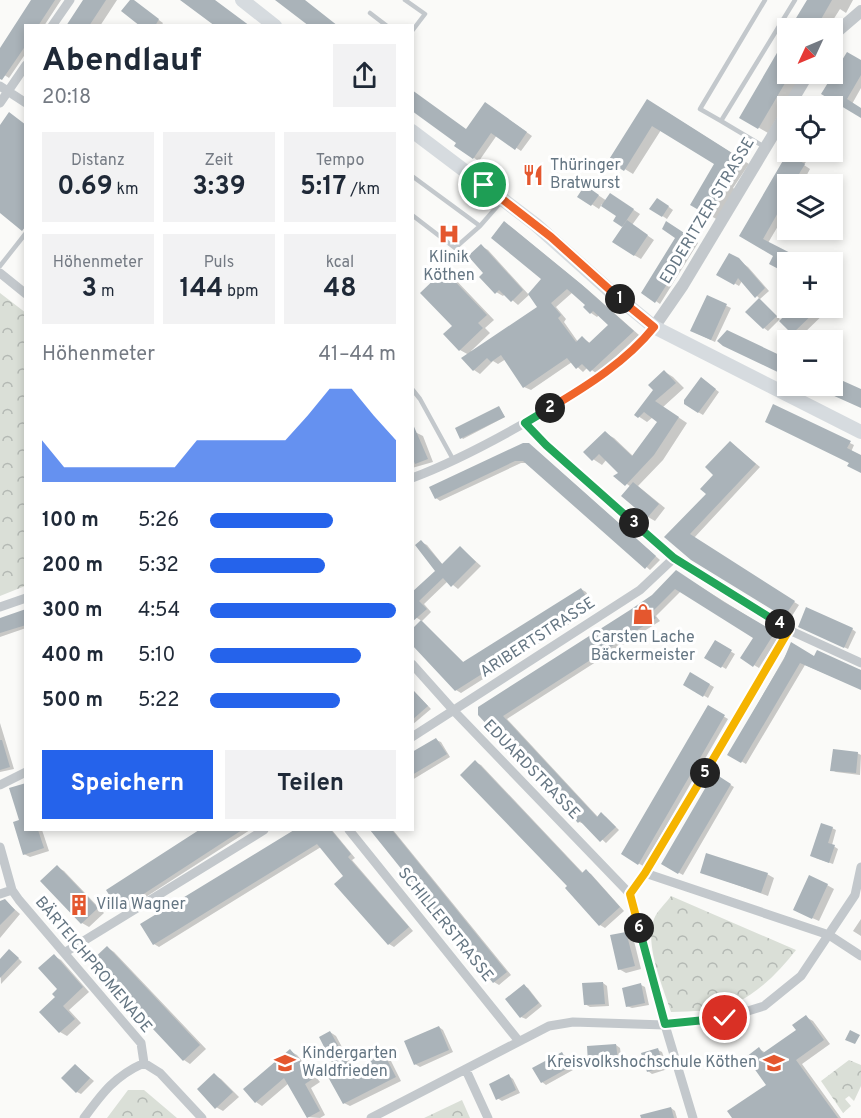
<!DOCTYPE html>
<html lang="de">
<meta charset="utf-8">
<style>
:root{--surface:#fff;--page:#f2f2f3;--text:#1f2937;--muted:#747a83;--accent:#2563eb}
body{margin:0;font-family:Overpass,sans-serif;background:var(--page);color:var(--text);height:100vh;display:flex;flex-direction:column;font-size:22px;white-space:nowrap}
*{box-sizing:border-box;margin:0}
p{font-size:20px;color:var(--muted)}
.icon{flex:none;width:33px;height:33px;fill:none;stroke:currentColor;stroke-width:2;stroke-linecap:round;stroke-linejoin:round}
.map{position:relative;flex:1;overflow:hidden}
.side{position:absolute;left:24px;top:24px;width:390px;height:807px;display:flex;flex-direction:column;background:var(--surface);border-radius:0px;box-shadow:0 3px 9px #0003}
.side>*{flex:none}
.needle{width:39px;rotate:226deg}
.controls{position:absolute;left:777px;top:18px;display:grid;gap:12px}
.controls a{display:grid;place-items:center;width:66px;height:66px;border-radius:0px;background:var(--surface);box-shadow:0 3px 9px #0003;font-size:30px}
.pin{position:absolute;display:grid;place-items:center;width:51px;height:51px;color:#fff;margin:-26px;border:3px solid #fff;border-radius:50%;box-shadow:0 2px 6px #0007}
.km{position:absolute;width:30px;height:30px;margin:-15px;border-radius:50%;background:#222;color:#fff;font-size:16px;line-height:30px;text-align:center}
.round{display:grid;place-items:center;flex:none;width:63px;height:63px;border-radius:0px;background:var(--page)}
.head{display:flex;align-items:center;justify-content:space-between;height:102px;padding:0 18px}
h1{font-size:33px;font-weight:700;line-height:45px}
.figures{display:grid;grid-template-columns:repeat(3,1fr);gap:9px;height:102px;padding:6px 18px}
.figures div{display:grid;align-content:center;border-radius:0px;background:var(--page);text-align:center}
.figures b{font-size:26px;font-weight:700}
.figures small{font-size:16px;font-weight:400}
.figures p{font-size:16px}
.chart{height:168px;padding:12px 18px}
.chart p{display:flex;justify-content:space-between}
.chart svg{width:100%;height:108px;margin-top:6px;fill:var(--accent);opacity:.7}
.primary-button{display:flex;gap:12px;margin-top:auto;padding:12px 18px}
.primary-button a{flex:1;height:69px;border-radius:0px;background:var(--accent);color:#fff;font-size:24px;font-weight:700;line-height:69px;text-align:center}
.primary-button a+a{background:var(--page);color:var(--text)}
ul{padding:0 18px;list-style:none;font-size:20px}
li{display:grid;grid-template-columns:96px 72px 1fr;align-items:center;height:45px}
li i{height:15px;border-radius:8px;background:var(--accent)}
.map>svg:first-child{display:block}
.park{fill:url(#park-crowns)}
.shadow{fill:#0003;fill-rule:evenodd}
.building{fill:#aab3b9;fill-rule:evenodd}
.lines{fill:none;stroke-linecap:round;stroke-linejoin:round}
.service{stroke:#c3c8cc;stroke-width:4.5}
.minor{stroke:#c3c8cc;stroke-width:9}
.tertiary{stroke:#c3c8cc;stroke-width:12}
.secondary{stroke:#d6dbdf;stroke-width:14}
.split-1-casing{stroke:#fff;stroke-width:12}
.split-2-casing{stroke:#fff;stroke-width:12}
.split-3-casing{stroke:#fff;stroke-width:12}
.split-4-casing{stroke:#fff;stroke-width:12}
.split-5-casing{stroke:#fff;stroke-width:12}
.split-6-casing{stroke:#fff;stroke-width:12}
.split-7-casing{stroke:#fff;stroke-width:12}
.split-1{stroke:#f0652b;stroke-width:8}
.split-2{stroke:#f0652b;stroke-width:8}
.split-3{stroke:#22a559;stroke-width:8}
.split-4{stroke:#22a559;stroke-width:8}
.split-5{stroke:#f5b400;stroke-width:8}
.split-6{stroke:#f5b400;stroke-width:8}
.split-7{stroke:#22a559;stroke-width:8}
.labels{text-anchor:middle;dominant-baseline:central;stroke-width:6;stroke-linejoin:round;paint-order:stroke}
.poi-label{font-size:16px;fill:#657683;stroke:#fff;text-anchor:start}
.street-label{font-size:16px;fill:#657683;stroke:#fff}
</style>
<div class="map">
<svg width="861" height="1118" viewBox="0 0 861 1118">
<defs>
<pattern id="park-crowns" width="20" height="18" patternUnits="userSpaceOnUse" patternTransform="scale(1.5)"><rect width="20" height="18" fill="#dadfd7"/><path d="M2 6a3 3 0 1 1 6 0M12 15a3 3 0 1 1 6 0" fill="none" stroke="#b4b9b4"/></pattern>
</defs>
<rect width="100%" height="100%" fill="#fafaf8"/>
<path class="park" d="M0,293L26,313L25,586L0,596Z
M671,896L796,950C780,971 760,991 736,1003C717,1012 692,1011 671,1012C663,987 644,944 654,919C657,911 666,903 671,896Z
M849,1060L861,1065V1086L854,1101L849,1096L845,1099L851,1106L843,1113L821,1081Z
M128,1090H144L177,1118H107Z
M462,1100L470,1118H424Z"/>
<path class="shadow" d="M33,0H61L44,26H26V53L9,78L0,72V50Z
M86,0H117L100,26H68Z
M131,0L163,23L161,26H143Z
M809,0H853L846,13L840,9L828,28H792Z
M861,62V88L852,104L861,109V116L823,94Z
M788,74H802L768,133L741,117Z
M657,106L749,164L733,188L736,190L718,220L692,205L716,164L661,130L633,174L610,160Z
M491,107L532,136L521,151L497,135L479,161L474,158L467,130Z
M789,152H812L804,165L810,169L802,184H788V209L768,243L804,262H788L741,235Z
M592,191L607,201L617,199L640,214L632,225L654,240L641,259L634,255L624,227L615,221L619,216L602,204L599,209L579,196Z
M662,202L673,210L667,219L652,209Z
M667,223L698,243L660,304L643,292L677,237Z
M511,227L587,289L639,335L597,374L588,367L583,372L572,362L531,390L524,387L506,359L498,364L493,361L480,374L474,370L469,355L460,350L444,272L452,276L494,320L485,328L490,333L471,351L472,353L539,308L530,294L518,305L505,294L503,296L496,292L485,273L481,246L488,250L529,295L543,279ZM573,292L587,305L585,307L591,313L597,317L599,315L610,325L590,343L582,338L578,342L564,322L566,319L556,307Z
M734,257L748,267L769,291L760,299L742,281L739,286L719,274Z
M708,297L731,308L715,342L696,333Z
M759,300L782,321L795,308H830L800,337L793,333L780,319L768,331L764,328L748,312Z
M665,372L673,377L684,388L663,407L687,423L663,460L638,486L665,508L655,521L648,517L631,487L616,476L620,473L607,459L602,465L593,459L605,433L614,438L633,456L660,422L653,417L647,422L638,416Z
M706,382L719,392L703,415L698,412Z
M774,406L854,445L851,452L861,457V472Z
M499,408L505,417L463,439L462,438Z
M417,433L423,436L433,462L412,468V435Z
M730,442L760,467L694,538L799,605L790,619L692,559L667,537L708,494Z
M534,448L660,560L650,570L528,463H521L440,501L436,498Z
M421,542L427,545L443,565L461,548L481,566L458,589L448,581L424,604L431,612L422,621L417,618L412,595L437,571Z
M677,572L779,636L759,668L742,658L755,637L681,591L656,616L660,621L507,719L598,817L601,814L606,817L619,830L606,843L585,824L579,822L479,715L653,597Z
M581,589L586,592L595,608L461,693L456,690L422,622L464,663Z
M26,612V628L0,637V620Z
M804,628L852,629L856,632L848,649Z
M715,642L735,654L726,669L706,657Z
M792,644L815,658L861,670V689L805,665L746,764L729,754Z
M691,674L714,687L708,698L685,684Z
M412,689L431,709L412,725Z
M708,707L728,719L643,866L623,854Z
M0,723L14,769L0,772Z
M436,740L441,742L450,757L412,780V754Z
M857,753L861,755L860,775L836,772L832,770Z
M475,762L481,765L583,873L586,871L591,874L624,911L605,928L600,925L569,887Z
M714,775L734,787L683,875L663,864Z
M21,821L26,830H42L49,851L30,857L24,854Z
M832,828L836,830L832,845L838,849L833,864L816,858Z
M202,830H250L124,911L120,909L108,890Z
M297,830H332L355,858L352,860L413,931L394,947L389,944L345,876L321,847L159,947L154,944L142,925Z
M372,830H393L511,975L499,985L494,982Z
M57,867L64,871L104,913L89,927L82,923Z
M701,872L767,874L774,878L768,896Z
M827,885L834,889L819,921L801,913Z
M5,901L20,914L0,938V904Z
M861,919V936L853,931Z
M626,933L633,937L641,969L626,973L619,969Z
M108,948L114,952L206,1049L190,1064L184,1060Z
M14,954L22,962L1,984L0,961Z
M54,956L61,960L89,992L69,1010L81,1023L67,1036L60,1032L57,997L60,989Z
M603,983L607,986L609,1006L590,1007L585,1004Z
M641,985L645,987L649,1005L632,1008L627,1006Z
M524,986L528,988L542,1006L526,1019L521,1017Z
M806,1017L813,1021L830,1044L802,1064L841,1118H734L768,1085L759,1049L766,1053L798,1030Z
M439,1027L443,1030L453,1052L420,1067L415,1064Z
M330,1032L336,1036L355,1071L370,1063L381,1050L387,1053L401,1081L350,1106L344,1103L339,1072Z
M616,1045L620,1048L622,1063L594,1065L589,1062Z
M658,1050L662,1052L668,1069L652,1074L648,1071Z
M290,1051L297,1055L320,1082L311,1088L325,1115L320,1118L307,1117L289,1083L262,1106L256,1102Z
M561,1054L566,1056L573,1070L546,1085L542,1082Z
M76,1066L94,1081L81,1094L77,1092Z
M214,1075L221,1079L239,1097L223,1111L216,1107Z
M509,1076L513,1079L520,1093L502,1101L497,1098Z
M671,1108L675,1111L677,1118H656Z"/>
<path class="building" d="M31,0H55L38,26H26V45L2,80L0,79V48Z
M83,0H106L89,26H66Z
M130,0H134L159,19L155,26H140L121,11Z
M180,0H215L250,26H215Z
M275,0H305L338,26H309Z
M807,0H832L816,28H790Z
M788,34V78L758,129L739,118Z
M847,52L861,60V75L847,99L861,108V118L821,94Z
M412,90L466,129L485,102L527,132L515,150L491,133L473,159L454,146L456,143L412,111Z
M647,99L740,158L725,182L728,184L709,216L690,205L714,164L652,126L624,171L608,161Z
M9,112L26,125V226L22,231L0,213V125Z
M788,152H803L798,160L805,164L793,184H788V195L763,239L808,262H788V274L769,264L773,256L739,236Z
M585,185L599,195L591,206L577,197Z
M610,193L634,209L622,227L613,221L616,216L601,206Z
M657,198L669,206L662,217L649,209Z
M627,220L648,235L634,256L612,242Z
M504,221L581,284L634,331L590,372L582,364L576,369L567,358L523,388L501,355L491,362L487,358L473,371L461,358L537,307L528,294L541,279L491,238ZM567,289L585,305L583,307L590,314L593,311L608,325L589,343L582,336L576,342L558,318L561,315L551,303Z
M666,221L695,240L655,303L641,293L675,238L662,229Z
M481,244L523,290L511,302L499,290L495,294L479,277L483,273L468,256Z
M729,253L739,258L765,288L755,298L738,278L734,285L716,275Z
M444,270L487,315L478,323L483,328L459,351L443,334L452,326L420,293Z
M707,295L727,304L711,340L690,331Z
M759,298L777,316L763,329L745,312Z
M793,308H819L792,334L779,321Z
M727,330L788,359V377L723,346L717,341Z
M664,370L676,383L655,401L679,417L654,455L625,486L613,476L618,473L599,454L592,461L583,452L605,431L632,456L657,422L644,412L638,418L634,415L653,390L648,385Z
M832,376L861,389V408L812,386H832Z
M701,377L716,389L698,413L684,404V400Z
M773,404L851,441L847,448L861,455V473L847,466L849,463L765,422Z
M499,406L505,417L460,439L455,428Z
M412,422L428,459L415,464L412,457Z
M730,441L756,464L690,534L795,601L784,617L691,560L664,537L706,494L700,489L713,475L705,467Z
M523,443H529L656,556L645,569L523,461H515L435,499L429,487Z
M633,482L659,504L647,518L621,496Z
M421,540L442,564L460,546L476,562L451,587L443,578L419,601L427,609L412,622V592L435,571L415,545Z
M676,570L724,602L775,632L753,667L740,658L753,638L675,589L652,612L656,618L503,716L597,817L601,812L616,827L600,842L580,821L578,823L478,715V707L630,610L652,595Z
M581,588L591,605L455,691L412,645V629L421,620L463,662Z
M806,607L853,628L844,648L798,627Z
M26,609V625L0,633V618Z
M715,640L732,650L721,668L704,658Z
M791,642L814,656L817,650L861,670V690L800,663L741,763L727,755L784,659Z
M690,672L710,684L703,697L683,685Z
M412,689L428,706L412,720Z
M708,705L725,715L638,865L621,854Z
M436,738L447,754L412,775V752Z
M0,740H2L10,767L0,770Z
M833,749L858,752L856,773L830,771Z
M475,760L582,873L586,869L620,907L599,926L565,888L567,886L460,775Z
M714,773L731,784L678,874L661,864Z
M26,783V830H38L44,848L23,855L13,822L19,820L9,788Z
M821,823L833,827L828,843L835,845L829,863L810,856Z
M199,830H242L119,910L106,890Z
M294,830H331L351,854L348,857L409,927L388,945L334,884L343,876L317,844L153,945L140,924Z
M370,830H392L507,972L493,983Z
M706,853L768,873L761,893L700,873Z
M57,865L98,908L81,924L40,881Z
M809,875L828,884L812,919L793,910Z
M5,899L15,910L0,925V901Z
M626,932L635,966L618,970L610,935Z
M107,946L200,1045L183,1061L90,962Z
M9,949L19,958L0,978V959Z
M54,954L83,987L63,1006L75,1019L59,1033L39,1012L55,997L52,994L57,989L38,968Z
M603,982L605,1004L584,1005L582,983Z
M641,983L645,1003L626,1007L622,988Z
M524,984L539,1003L520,1018L505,999Z
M806,1015L824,1040L796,1060L838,1118H732L727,1111L766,1085L746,1057L759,1047L763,1053L796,1030L792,1025Z
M439,1026L449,1050L414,1065L404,1041Z
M850,1030L860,1035L855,1044L845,1040Z
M330,1031L352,1071L368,1062L365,1056L381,1048L396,1077L343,1104L328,1077L337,1072L319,1037Z
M616,1044L618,1061L588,1063L587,1046Z
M658,1048L664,1067L647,1072L641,1053Z
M290,1049L314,1078L305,1084L320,1111L307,1118L284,1078L255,1103L243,1089Z
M562,1052L570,1067L541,1083L532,1068Z
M75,1064L90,1078L76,1093L61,1078Z
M214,1073L233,1092L215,1109L197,1089Z
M509,1074L516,1090L496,1100L489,1084Z
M671,1107L674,1118H641L640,1115Z"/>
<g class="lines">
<path class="service" d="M405,0L425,14L412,31
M370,13L387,26
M721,121L700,109L765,0
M763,146L721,121L795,0
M412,176L480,226
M412,215L455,248L480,226L501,202
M0,266L26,233
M412,389L420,399L454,461"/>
<path class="minor" d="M52,26L70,0
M0,86L26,103
M0,103L26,65
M0,273L26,294
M525,423L546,445L674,558L789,630L861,663
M412,478C460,460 505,435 549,409C587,386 627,362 654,327
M0,607L26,598
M412,664L454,711L630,894L665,1025L693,1118
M412,737L640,590L674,558
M0,785L26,772
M349,830L518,1040
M0,847L12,890L19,900L141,1043L144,1063L160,1073L202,1118
M645,873L789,630
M0,894L12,890
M630,894L645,873L829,935L861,956
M64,953L264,830
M466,1070L488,1118
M84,1118C103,1092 115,1076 144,1063
M371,1118L549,1026L573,1022L665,1025L725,1018L764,1006L801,976L855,895L861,867"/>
<path class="tertiary" d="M832,36L861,11
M789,106L808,74
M654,327L683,285L788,110"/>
<path class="secondary" d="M242,0L275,26
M412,131L535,224L609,290L654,327L861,432"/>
</g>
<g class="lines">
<defs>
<path id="split-1" d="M484,185L551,237L620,299"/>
<path id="split-2" d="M550,408C587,386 627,361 654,327L620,299"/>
<path id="split-3" d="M550,408L525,423L546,445L634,523"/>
<path id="split-4" d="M634,523L674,558L780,624"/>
<path id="split-5" d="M705,773L789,630L780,624"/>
<path id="split-6" d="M639,928L630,894L645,873L705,773"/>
<path id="split-7" d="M639,928L665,1024L725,1018"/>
</defs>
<use href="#split-1" class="split-1-casing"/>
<use href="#split-2" class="split-2-casing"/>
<use href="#split-3" class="split-3-casing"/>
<use href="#split-4" class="split-4-casing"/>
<use href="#split-5" class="split-5-casing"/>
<use href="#split-6" class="split-6-casing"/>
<use href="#split-7" class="split-7-casing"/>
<use href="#split-1" class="split-1"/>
<use href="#split-2" class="split-2"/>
<use href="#split-3" class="split-3"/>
<use href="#split-4" class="split-4"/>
<use href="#split-5" class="split-5"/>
<use href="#split-6" class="split-6"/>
<use href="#split-7" class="split-7"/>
</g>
<defs>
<symbol id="restaurant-bare" viewBox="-9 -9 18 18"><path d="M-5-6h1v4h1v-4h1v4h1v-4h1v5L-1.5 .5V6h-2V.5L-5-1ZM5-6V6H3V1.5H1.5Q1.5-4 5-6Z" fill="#e4572e" stroke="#fff" stroke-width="2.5" paint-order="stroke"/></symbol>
<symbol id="hospital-bare" viewBox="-9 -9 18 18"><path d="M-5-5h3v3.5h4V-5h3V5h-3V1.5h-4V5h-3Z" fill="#e4572e" stroke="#fff" stroke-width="2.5" paint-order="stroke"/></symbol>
<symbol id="shop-bare" viewBox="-9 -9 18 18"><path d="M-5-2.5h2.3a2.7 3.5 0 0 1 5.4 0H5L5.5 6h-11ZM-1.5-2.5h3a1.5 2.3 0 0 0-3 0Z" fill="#e4572e" stroke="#fff" stroke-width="2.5" paint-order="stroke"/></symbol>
<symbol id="building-bare" viewBox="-9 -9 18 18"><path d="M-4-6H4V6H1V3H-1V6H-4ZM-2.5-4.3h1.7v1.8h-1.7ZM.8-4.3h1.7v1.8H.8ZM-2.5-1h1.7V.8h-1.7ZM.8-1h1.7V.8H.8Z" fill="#e4572e" stroke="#fff" stroke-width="2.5" paint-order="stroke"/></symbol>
<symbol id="school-bare" viewBox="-9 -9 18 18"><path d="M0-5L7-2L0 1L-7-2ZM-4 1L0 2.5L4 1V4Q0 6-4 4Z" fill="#e4572e" stroke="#fff" stroke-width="2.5" paint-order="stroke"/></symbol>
</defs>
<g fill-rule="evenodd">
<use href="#restaurant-bare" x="518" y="160" width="30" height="30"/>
<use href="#hospital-bare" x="434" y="219" width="30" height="30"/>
<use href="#shop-bare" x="628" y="599" width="30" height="30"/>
<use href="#building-bare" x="64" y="890" width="30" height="30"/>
<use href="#school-bare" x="270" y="1048" width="30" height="30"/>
<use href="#school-bare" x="759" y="1048" width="30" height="30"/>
</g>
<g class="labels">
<g class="poi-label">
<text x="550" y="166">Thüringer<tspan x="550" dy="18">Bratwurst</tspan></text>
<text x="449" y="258" text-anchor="middle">Klinik<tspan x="449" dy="18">Köthen</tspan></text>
<text x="643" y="638" text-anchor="middle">Carsten Lache<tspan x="643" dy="18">Bäckermeister</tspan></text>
<text x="96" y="905">Villa Wagner</text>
<text x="302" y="1054">Kindergarten<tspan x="302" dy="18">Waldfrieden</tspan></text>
<text x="757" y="1063" text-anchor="end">Kreisvolkshochschule Köthen</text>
</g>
<g class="street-label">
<text transform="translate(708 211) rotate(-59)">EDDERITZER STRASSE</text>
<text transform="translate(538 638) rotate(-33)">ARIBERTSTRASSE</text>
<text transform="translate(531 770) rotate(46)">EDUARDSTRASSE</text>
<text transform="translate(445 925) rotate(51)">SCHILLERSTRASSE</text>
<text transform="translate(93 965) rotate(50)">BÄRTEICHPROMENADE</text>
</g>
</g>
</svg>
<div class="controls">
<a><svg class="needle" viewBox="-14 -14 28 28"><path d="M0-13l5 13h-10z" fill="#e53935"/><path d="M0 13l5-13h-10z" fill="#747a83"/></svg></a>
<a><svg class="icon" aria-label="locate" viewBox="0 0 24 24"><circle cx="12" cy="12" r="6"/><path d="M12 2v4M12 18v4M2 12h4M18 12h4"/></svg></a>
<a><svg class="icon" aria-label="layers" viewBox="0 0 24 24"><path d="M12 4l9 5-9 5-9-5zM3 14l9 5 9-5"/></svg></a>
<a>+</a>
<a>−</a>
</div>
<div class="pin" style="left:484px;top:185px;background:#1e9e55"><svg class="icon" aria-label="arrive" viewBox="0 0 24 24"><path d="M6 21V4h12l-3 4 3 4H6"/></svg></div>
<div class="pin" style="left:725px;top:1018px;background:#d93025"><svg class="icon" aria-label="check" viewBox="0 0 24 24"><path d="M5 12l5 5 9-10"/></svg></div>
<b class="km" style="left:620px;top:299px">1</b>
<b class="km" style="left:550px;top:408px">2</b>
<b class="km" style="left:634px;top:523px">3</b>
<b class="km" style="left:780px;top:624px">4</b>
<b class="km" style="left:705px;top:773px">5</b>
<b class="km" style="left:639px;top:928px">6</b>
<section class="side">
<div class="head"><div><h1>Abendlauf</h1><p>20:18</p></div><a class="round"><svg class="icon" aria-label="share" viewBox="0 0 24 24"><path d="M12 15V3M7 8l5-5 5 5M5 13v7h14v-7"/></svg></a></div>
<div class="figures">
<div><p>Distanz</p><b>0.69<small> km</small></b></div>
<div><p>Zeit</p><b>3:39</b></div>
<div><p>Tempo</p><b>5:17<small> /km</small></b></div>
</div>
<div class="figures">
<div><p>Höhenmeter</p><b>3<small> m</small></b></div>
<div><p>Puls</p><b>144<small> bpm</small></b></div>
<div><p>kcal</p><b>48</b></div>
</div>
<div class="chart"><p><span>Höhenmeter</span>41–44 m</p>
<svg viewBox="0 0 160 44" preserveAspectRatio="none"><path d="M0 44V27L10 38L20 38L30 38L40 38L50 38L60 38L70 27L80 27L90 27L100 27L110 27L120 17L130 6L140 6L150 17L160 27V44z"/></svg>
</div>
<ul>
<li><b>100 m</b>5:26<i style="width:66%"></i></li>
<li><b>200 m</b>5:32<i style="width:62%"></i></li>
<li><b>300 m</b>4:54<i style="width:100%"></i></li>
<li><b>400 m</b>5:10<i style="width:81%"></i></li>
<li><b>500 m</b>5:22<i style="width:70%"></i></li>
</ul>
<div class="primary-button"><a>Speichern</a><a>Teilen</a></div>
</section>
</div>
